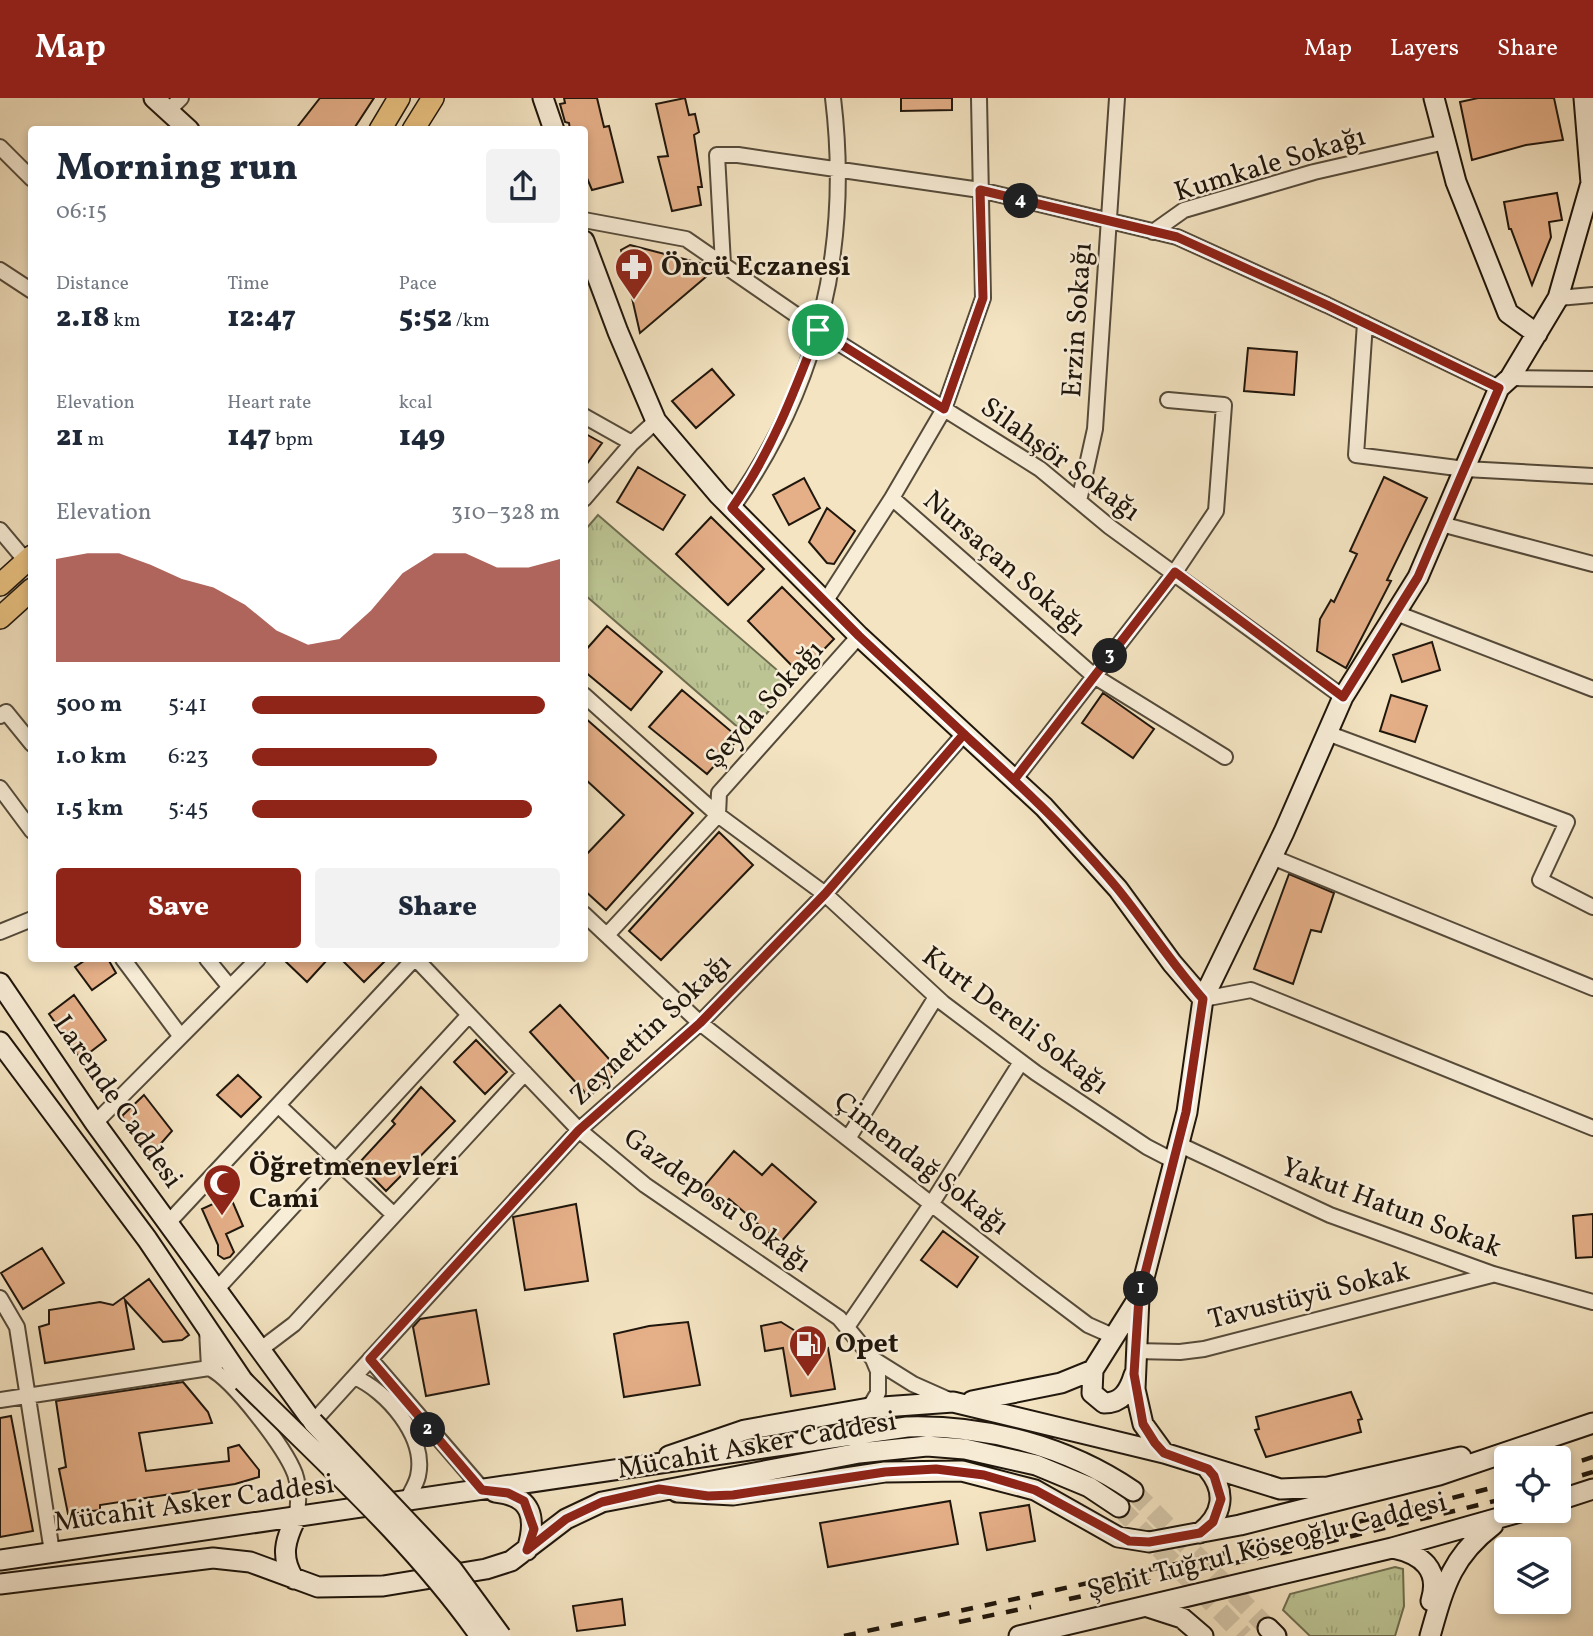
<!DOCTYPE html>
<meta charset="utf-8">
<style>
:root{--surface:#fff;--page:#f2f2f3;--text:#1f2937;--muted:#747a83;--accent:#8f2418}
body{margin:0;font-family:Vollkorn,serif;background:var(--page);color:var(--text);height:100vh;display:flex;flex-direction:column;font-size:26px;white-space:nowrap}
*{box-sizing:border-box;margin:0}
p{font-size:23px;color:var(--muted)}
.icon{flex:none;width:38px;height:38px;fill:none;stroke:currentColor;stroke-width:2;stroke-linecap:round;stroke-linejoin:round}
.map{position:relative;flex:1;overflow:hidden}
.side{position:absolute;left:28px;top:28px;width:560px;height:836px;display:flex;flex-direction:column;background:var(--surface);border-radius:7px;box-shadow:0 4px 10px #0003}
.side>*{flex:none}
.buttons{position:absolute;left:1494px;top:1348px;display:grid;gap:14px}
.buttons a{display:grid;place-items:center;width:77px;height:77px;border-radius:7px;background:var(--surface);box-shadow:0 4px 10px #0003;font-size:35px}
.pin{position:absolute;display:grid;place-items:center;width:60px;height:60px;color:#fff;margin:-30px;border:4px solid #fff;border-radius:50%;box-shadow:0 2px 7px #0007}
.km{position:absolute;width:35px;height:35px;margin:-18px;border-radius:50%;background:#222;color:#fff;font-size:19px;line-height:35px;text-align:center}
.round{display:grid;place-items:center;flex:none;width:74px;height:74px;border-radius:7px;background:var(--page)}
.headline{display:flex;align-items:center;justify-content:space-between;height:119px;padding:0 28px}
h1{font-size:38px;font-weight:800;line-height:52px}
.stats{display:grid;grid-template-columns:repeat(3,1fr);gap:10px;height:119px;padding:7px 28px}
.stats div{display:grid;align-content:center}
.stats b{font-size:30px;font-weight:800}
.stats small{font-size:19px;font-weight:400}
.stats p{font-size:19px}
.chart{height:196px;padding:14px 28px}
.chart p{display:flex;justify-content:space-between}
.chart svg{width:100%;height:126px;margin-top:7px;fill:var(--accent);opacity:.7}
.button{display:flex;gap:14px;margin-top:auto;padding:14px 28px}
.button a{flex:1;height:80px;border-radius:7px;background:var(--accent);color:#fff;font-size:28px;font-weight:800;line-height:80px;text-align:center}
.button a+a{background:var(--page);color:var(--text)}
ul{padding:0 28px;list-style:none;font-size:23px}
li{display:grid;grid-template-columns:112px 84px 1fr;align-items:center;height:52px}
li i{height:18px;border-radius:9px;background:var(--accent)}
header{display:flex;align-items:center;gap:42px;box-sizing:border-box;height:98px;padding:0 35px;background:var(--accent);color:#fff}
header strong{font-size:33px}
nav{display:flex;gap:38px;margin-inline-start:auto;font-size:24px}
.map>svg:first-child{display:block}
.grass{fill:url(#grass-tufts);stroke:#6e6d50;stroke-width:2}
.building{fill:#e5af88;stroke:#1f160c;stroke-width:2}
.lines{fill:none;stroke-linecap:round;stroke-linejoin:round}
.secondary-tunnel{stroke:#d4c5a7;stroke-width:19;stroke-dasharray:19 10;stroke-linecap:butt}
.street-casing{stroke:#544a3a;stroke-width:18}
.secondary-casing{stroke:#1f160c;stroke-width:23}
.primary-casing{stroke:#1f160c;stroke-width:24}
.street{stroke:#f8edd7;stroke-width:14}
.secondary{stroke:#f8edd7;stroke-width:19}
.primary{stroke:#eac281;stroke-width:21}
.rail{stroke:#1f160c;stroke-width:4.5;stroke-dasharray:12 12;stroke-linecap:butt}
.secondary-bridge-casing{stroke:#1f160c;stroke-width:23;stroke-linecap:butt}
.secondary-bridge{stroke:#f8edd7;stroke-width:19}
.route-casing{stroke:#fff;stroke-width:14}
.route{stroke:#8f2418;stroke-width:9}
.labels{text-anchor:middle;dominant-baseline:central;stroke-width:5;stroke-linejoin:round;paint-order:stroke}
.street-label{font-size:28px;fill:#1f160c;stroke:#f8edd7}
.poi-label{font-size:28px;font-weight:bold;fill:#1f160c;stroke:#f8edd7;text-anchor:start}
</style>
<header>
<strong>Map</strong>
<nav><a>Map</a><a>Layers</a><a>Share</a></nav>
</header>
<div class="map">
<svg width="1593" height="1538" viewBox="0 0 1593 1538">
<defs>
<pattern id="grass-tufts" width="24" height="20" patternUnits="userSpaceOnUse" patternTransform="scale(1.75)"><rect width="24" height="20" fill="#bcc493"/><path d="M3 7l-1-3M5 7V3M7 7l1-3M15 17l-1-3M17 17v-4M19 17l1-3" fill="none" stroke="#a1a87e"/></pattern>
</defs>
<rect width="100%" height="100%" fill="#f4e4c2"/>
<filter id="stains"><feTurbulence type="fractalNoise" baseFrequency=".00286" numOctaves="4"/><feColorMatrix values="0 0 0 0 .2 0 0 0 0 .09 0 0 0 0 .02 0 0 0 .5 -.17"/></filter>
<radialGradient id="worn" r=".72"><stop offset=".6" stop-color="#630" stop-opacity="0"/><stop offset="1" stop-color="#630" stop-opacity=".3"/></radialGradient>
<path class="grass" d="M598,417L792,585L748,638L585,497V432Z
M1395,1469L1403,1471L1404,1508L1395,1538H1310L1283,1512L1290,1496Z"/>
<path class="building" d="M320,0H374L353,32H295Z
M564,0H597L604,29L609,28L623,84L592,92L584,73V32H570L569,25L565,24L560,6L565,5Z
M685,0L689,17L695,16L699,34L694,37L702,89H698L701,107L672,113L658,59L668,58L656,6Z
M901,0H952V12L901,13Z
M1478,0H1554L1563,42L1526,47L1472,62L1460,4Z
M1557,95L1562,122L1549,124L1551,139L1532,187L1511,131H1509L1504,104Z
M630,147L707,167L714,172L640,235L621,152Z
M1248,250L1297,254L1294,297L1244,293Z
M712,271L734,297L696,330L672,303Z
M584,335L602,345L584,370Z
M638,369L685,397L663,432L617,404Z
M1384,379L1427,400L1387,482L1391,483L1346,570L1317,553L1320,521L1331,502L1334,504L1357,456L1350,453Z
M804,380L820,410L789,427L773,397Z
M827,410L855,433L834,466L827,465L809,444Z
M711,419L764,471L728,507L676,456Z
M782,489L834,541L800,576L748,523Z
M607,528L662,574L631,612L584,573V554Z
M1432,544L1440,572L1402,584L1393,557Z
M682,592L739,640L707,676L649,629Z
M1103,595L1154,631L1133,660L1082,625Z
M1391,597L1427,608L1415,644L1380,633Z
M584,619L693,715L606,812L584,792V759L624,717L584,680Z
M719,734L753,767L661,862L629,833Z
M1289,776L1334,795L1321,834L1311,832L1293,886L1254,871Z
M87,861H108L116,875L92,892L75,869Z
M283,861H328L307,884Z
M341,861H387L364,884Z
M74,897L106,942L81,961L49,916Z
M560,907L619,972L589,999L530,934Z
M476,942L507,974L485,996L454,964Z
M238,977L261,999L241,1019L217,997Z
M421,989L455,1023L386,1093L359,1065L395,1026L392,1023Z
M144,997L172,1033L150,1058L122,1018Z
M734,1053L762,1077L772,1066L816,1104L780,1145L729,1101L722,1109L701,1092Z
M230,1098L243,1128L226,1136L234,1154L230,1159L224,1161L218,1157V1147L202,1111Z
M576,1106L588,1183L525,1192L513,1119Z
M1593,1116V1159L1576,1160L1573,1118Z
M943,1133L978,1159L957,1189L921,1162Z
M42,1150L64,1185L23,1211L1,1175Z
M149,1181L189,1237L182,1242L163,1244L125,1202L134,1251L45,1265L39,1229L49,1226V1212L100,1204L113,1207Z
M476,1212L489,1286L426,1298L413,1229L420,1221Z
M688,1224L700,1287L624,1299L614,1236L649,1228Z
M781,1224L805,1239L807,1254L828,1250L835,1291L791,1298L783,1250L765,1253L761,1228Z
M183,1284L208,1314L212,1325L139,1335L146,1373L229,1363L228,1350L239,1347L259,1372V1379L235,1386L100,1407V1412L68,1416L59,1371L66,1369L56,1303Z
M1351,1294L1362,1321L1358,1322L1361,1334L1266,1359L1255,1332L1259,1331L1256,1319Z
M11,1318L33,1433L0,1439V1320Z
M950,1403L958,1446L828,1469L820,1425Z
M1029,1407L1035,1443L987,1452L980,1415Z
M622,1501L625,1527L577,1533L573,1508Z"/>
<g class="lines">
<path class="secondary-tunnel" d="M1133,1393L1268,1530
M1119,1409L1244,1538"/>
<defs>
<path id="street" d="M168,13L181,0
M0,49L32,81
M584,122L686,141L818,232L1040,371L1110,429L1343,599
M1153,134L1184,112L1314,74L1445,44
M723,166L717,57H738L980,92L1177,139L1327,207L1499,290
M0,172L32,193
M1558,200L1593,197
M1365,225L1356,357L1465,371L1593,378
M1510,280L1593,281
M584,318L632,345
M892,400L1094,578L1225,659
M584,401L632,345L656,323
M1079,403L1095,331L1117,0
M732,410C819,288 851,148 833,0
M1441,426L1593,466
M0,432L26,463
M825,504L892,400L944,311L983,200L979,0
M1396,515L1593,591
M584,597L718,717L825,796L943,905L1036,975L1147,1049L1174,1063
M0,618L6,614L32,646
M1327,635L1567,724L1540,782L1593,809
M1014,682L1175,474L1216,413L1224,307L1168,302
M0,690L32,733
M1272,759L1593,890
M584,816L700,925L1031,1184L1088,1227L1115,1239
M0,834L32,821
M607,837L718,717L719,695L859,538
M123,861L179,936
M207,861L229,888
M416,861L579,1032L645,1087L839,1220L873,1261L878,1273V1295L869,1310
M1203,901L1251,892L1593,1030
M278,1007L394,1117
M95,1025L258,861
M849,1039L936,899
M1178,1046L1330,1117L1493,1176L1593,1204
M168,1125L414,861
M217,1191L469,917
M0,1200L17,1229L52,1454
M847,1229L932,1105L1021,964
M207,1232L209,1270C233,1281 285,1350 295,1376C300,1391 299,1405 296,1420
M261,1251L294,1226L525,975
M1135,1253L1180,1254L1204,1251L1492,1177
M370,1261L483,1392
M873,1261L913,1286L949,1302
M354,1279C386,1292 427,1339 418,1378C416,1387 410,1395 407,1403
M0,1302L209,1270L225,1259
M313,1324L579,1032L700,925L825,796L964,636"/>
<path id="secondary" d="M154,0L189,32
M543,0L554,32
M1434,0L1456,84L1508,215L1537,236
M584,143L618,234L656,323L719,397L859,538L1044,709L1118,791L1172,865L1203,901
M0,885L95,1025L313,1324
M0,944L147,1141L243,1283
M1093,1272L1092,1295L1104,1305C1122,1305 1129,1293 1134,1277
M972,1303L1061,1285L1093,1272L1139,1199
M1164,1355L1143,1326L1135,1291L1139,1199L1187,1014L1203,901L1284,734L1343,599L1418,479L1499,290L1510,280L1558,200L1591,85L1584,0
M669,1358L745,1332L869,1310L953,1304L1164,1355L1280,1391L1328,1389L1461,1359
M495,1394C532,1398 537,1419 527,1452
M677,1394L733,1397L885,1374L962,1373L1035,1392L1118,1439L1149,1444L1240,1427L1439,1377L1593,1325
M1559,1402L1593,1391
M1200,1435C1223,1417 1227,1394 1208,1371
M1393,1450C1421,1456 1441,1471 1431,1503
M0,1462L907,1329C986,1327 1067,1348 1133,1393
M294,1481C280,1459 285,1442 296,1420
M0,1486L213,1460L250,1464L318,1489L383,1488L486,1471L511,1463L566,1421L602,1404L859,1355L927,1348L965,1351L1036,1367L1089,1389L1119,1409
M1148,1509L1182,1520L1203,1538
M1268,1530L1276,1538
M1019,1538L1392,1450L1527,1412
M1430,1538C1444,1489 1451,1459 1493,1427"/>
<path id="primary" d="M380,32L399,0
M413,32L433,0
M0,487L32,458
M0,520L32,491"/>
</defs>
<use href="#street" class="street-casing"/>
<use href="#secondary" class="secondary-casing"/>
<use href="#primary" class="primary-casing"/>
<use href="#street" class="street"/>
<use href="#secondary" class="secondary"/>
<use href="#primary" class="primary"/>
<path class="rail" d="M1559,1370L1593,1359
M1559,1384L1593,1374
M1069,1501L1295,1452L1507,1400
M959,1524L1031,1509
M844,1538L1291,1441L1507,1386"/>
<defs>
<path id="secondary-bridge" d="M243,1283C325,1365 413,1443 480,1538
M313,1324L452,1471L501,1538"/>
</defs>
<use href="#secondary-bridge" class="secondary-bridge-casing"/>
<use href="#secondary-bridge" class="secondary-bridge"/>
</g>
<g class="lines">
<defs>
<path id="route" d="M818,232C794,295 771,355 732,410L859,538L964,636L973,645C1024,690 1073,737 1117,790C1147,827 1172,866 1203,901L1186,1014L1139,1199L1134,1276L1143,1326L1155,1345L1164,1355L1208,1371L1214,1378L1221,1401L1213,1424L1200,1435L1149,1444L1129,1443L1035,1392L984,1377L936,1371L885,1374L733,1397L708,1398L659,1391L602,1404L566,1421L527,1452L534,1431L524,1403L508,1395L482,1392L370,1261L579,1032L700,925L825,796L964,636L1014,682L1175,474L1343,599L1418,479L1499,290L1327,207L1177,139L980,92L983,200L944,311L818,232"/>
</defs>
<use href="#route" class="route-casing"/>
<use href="#route" class="route"/>
</g>
<defs>
<symbol id="pharmacy-pin" viewBox="-11 -11 22 30"><path d="M0 17L-7.5 6A9.5 9.5 0 1 1 7.5 6Z" fill="#8f2418" stroke="#f8edd7"/><path d="M-2-6h4v4h4v4h-4v4h-4v-4h-4v-4h4Z" fill="#fff"/></symbol>
<symbol id="mosque-pin" viewBox="-11 -11 22 30"><path d="M0 17L-7.5 6A9.5 9.5 0 1 1 7.5 6Z" fill="#8f2418" stroke="#f8edd7"/><path d="M3.5-4.9A6 6 0 1 0 3.5 4.9A5 5 0 1 1 3.5-4.9Z" fill="#fff"/></symbol>
<symbol id="fuel-pin" viewBox="-11 -11 22 30"><path d="M0 17L-7.5 6A9.5 9.5 0 1 1 7.5 6Z" fill="#8f2418" stroke="#f8edd7"/><path d="M-5.5-6h7V0h2V4h1.3V-2.5L3-4.5l.8-.8L6-3V5H2.5V1h-1V6h-7ZM-4.2-4.7v3.2H.2V-4.7Z" fill="#fff"/></symbol>
</defs>
<g fill-rule="evenodd">
<use href="#pharmacy-pin" x="612" y="147" width="44" height="60"/>
<use href="#mosque-pin" x="200" y="1063" width="44" height="60"/>
<use href="#fuel-pin" x="786" y="1224" width="44" height="60"/>
</g>
<g class="labels">
<g class="street-label">
<text transform="translate(1270 67) rotate(-17)">Kumkale Sokağı</text>
<text transform="translate(1078 222) rotate(-86)">Erzin Sokağı</text>
<text transform="translate(1060 362) rotate(36)">Silahşör Sokağı</text>
<text transform="translate(1004 466) rotate(41)">Nursaçan Sokağı</text>
<text transform="translate(765 607) rotate(-48)">Şeyda Sokağı</text>
<text transform="translate(1015 923) rotate(37)">Kurt Dereli Sokağı</text>
<text transform="translate(651 932) rotate(-43)">Zeynettin Sokağı</text>
<text transform="translate(117 1004) rotate(55)">Larende Caddesi</text>
<text transform="translate(921 1066) rotate(38)">Çimendağ Sokağı</text>
<text transform="translate(717 1103) rotate(36)">Gazdeposu Sokağı</text>
<text transform="translate(1391 1110) rotate(21)">Yakut Hatun Sokak</text>
<text transform="translate(1309 1198) rotate(-14)">Tavustüyü Sokak</text>
<text transform="translate(757 1348) rotate(-10)">Mücahit Asker Caddesi</text>
<text transform="translate(194 1406) rotate(-8)">Mücahit Asker Caddesi</text>
<text transform="translate(1267 1449) rotate(-14)">Şehit Tuğrul Köseoğlu Caddesi</text>
</g>
<g class="poi-label">
<text x="661" y="169">Öncü Eczanesi</text>
<text x="249" y="1069">Öğretmenevleri<tspan x="249" dy="32">Cami</tspan></text>
<text x="835" y="1246">Opet</text>
</g>
</g>
<rect width="100%" height="100%" filter="url(#stains)"/>
<rect width="100%" height="100%" fill="url(#worn)"/>
</svg>
<div class="buttons">
<a><svg class="icon" aria-label="locate" viewBox="0 0 24 24"><circle cx="12" cy="12" r="6"/><path d="M12 2v4M12 18v4M2 12h4M18 12h4"/></svg></a>
<a><svg class="icon" aria-label="layers" viewBox="0 0 24 24"><path d="M12 4l9 5-9 5-9-5zM3 14l9 5 9-5"/></svg></a>
</div>
<div class="pin" style="left:818px;top:232px;background:#1e9e55"><svg class="icon" aria-label="arrive" viewBox="0 0 24 24"><path d="M6 21V4h12l-3 4 3 4H6"/></svg></div>
<b class="km" style="left:1141px;top:1191px">1</b>
<b class="km" style="left:428px;top:1332px">2</b>
<b class="km" style="left:1110px;top:558px">3</b>
<b class="km" style="left:1021px;top:103px">4</b>
<section class="side">
<div class="headline"><div><h1>Morning run</h1><p>06:15</p></div><a class="round"><svg class="icon" aria-label="share" viewBox="0 0 24 24"><path d="M12 15V3M7 8l5-5 5 5M5 13v7h14v-7"/></svg></a></div>
<div class="stats">
<div><p>Distance</p><b>2.18<small> km</small></b></div>
<div><p>Time</p><b>12:47</b></div>
<div><p>Pace</p><b>5:52<small> /km</small></b></div>
</div>
<div class="stats">
<div><p>Elevation</p><b>21<small> m</small></b></div>
<div><p>Heart rate</p><b>147<small> bpm</small></b></div>
<div><p>kcal</p><b>149</b></div>
</div>
<div class="chart"><p><span>Elevation</span>310–328 m</p>
<svg viewBox="0 0 160 44" preserveAspectRatio="none"><path d="M0 44V8L10 6L20 6L30 10L40 15L50 18L60 24L70 33L80 38L90 36L100 26L110 13L120 6L130 6L140 11L150 11L160 8V44z"/></svg>
</div>
<ul>
<li><b>500 m</b>5:41<i style="width:95%"></i></li>
<li><b>1.0 km</b>6:23<i style="width:60%"></i></li>
<li><b>1.5 km</b>5:45<i style="width:91%"></i></li>
</ul>
<div class="button"><a>Save</a><a>Share</a></div>
</section>
</div>
